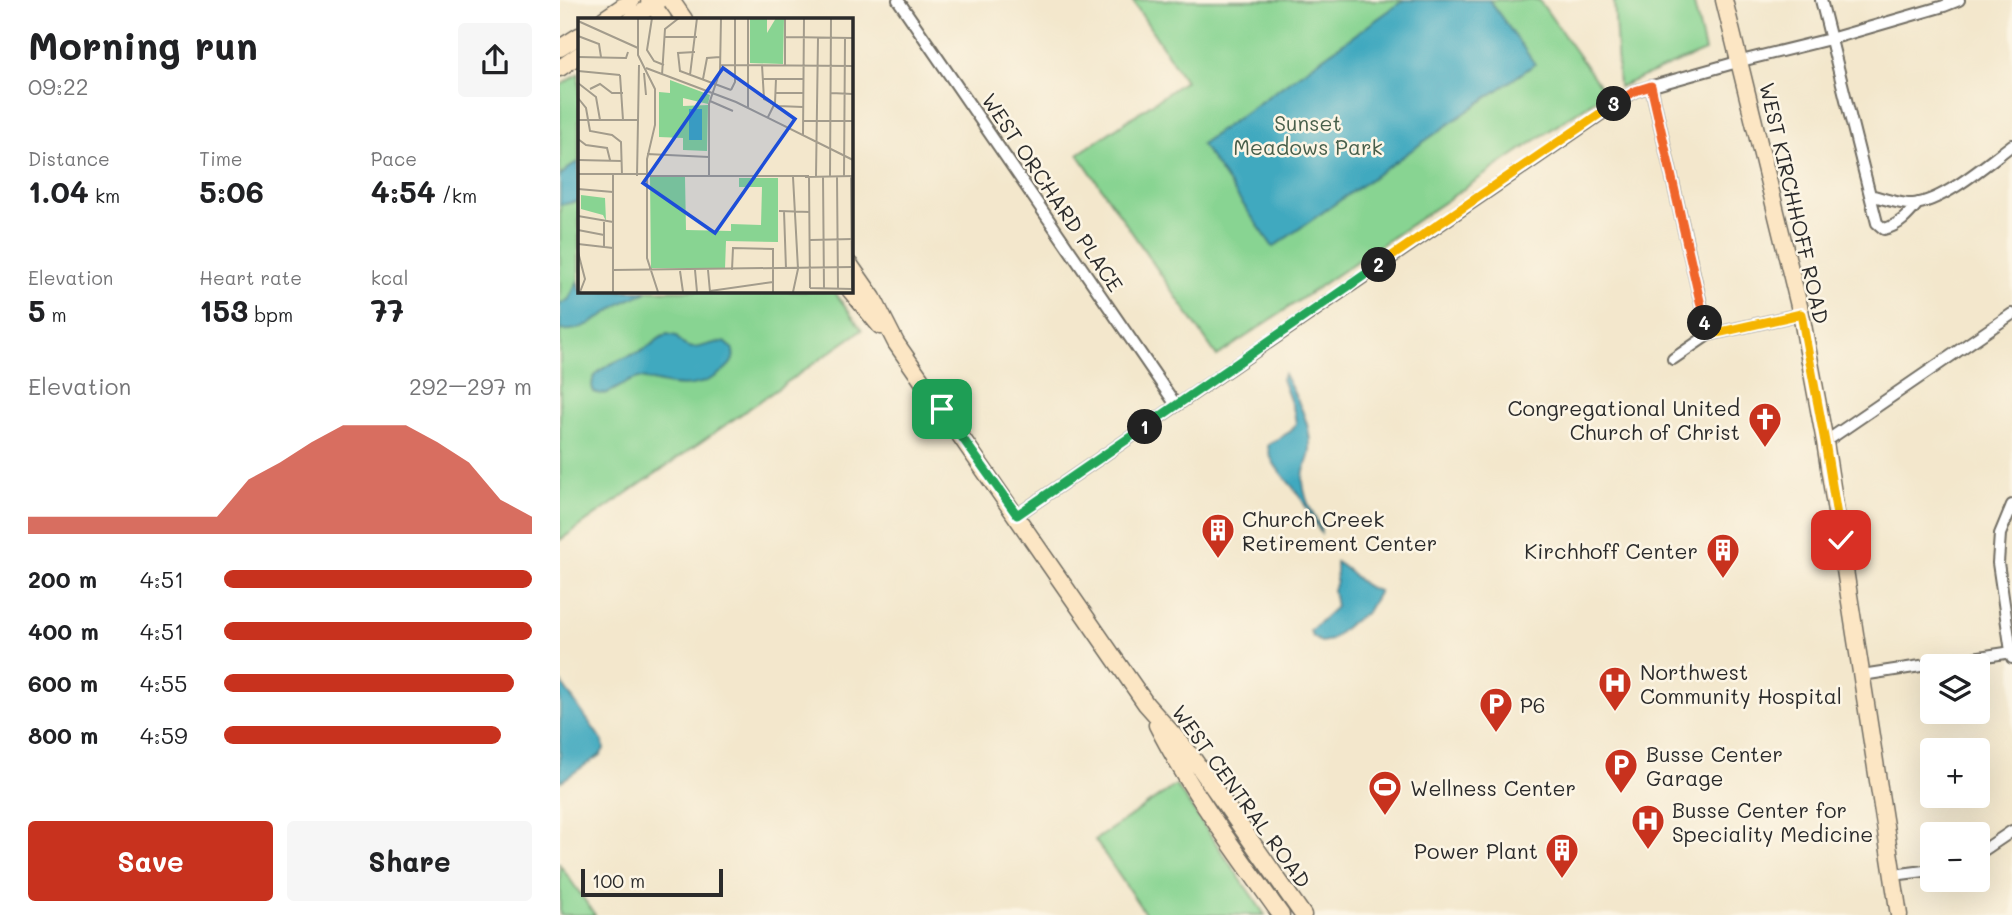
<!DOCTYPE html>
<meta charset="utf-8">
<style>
:root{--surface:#fff;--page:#f6f6f6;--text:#202124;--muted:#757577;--accent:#c8321e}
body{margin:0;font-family:Mali,sans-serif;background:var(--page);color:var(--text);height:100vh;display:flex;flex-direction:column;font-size:26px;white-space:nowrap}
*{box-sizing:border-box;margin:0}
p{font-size:23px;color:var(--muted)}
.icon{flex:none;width:38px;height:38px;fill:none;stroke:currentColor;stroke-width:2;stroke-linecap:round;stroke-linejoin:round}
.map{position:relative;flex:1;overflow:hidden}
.drawer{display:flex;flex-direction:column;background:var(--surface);width:560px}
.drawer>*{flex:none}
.buttons{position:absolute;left:1360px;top:654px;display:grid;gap:14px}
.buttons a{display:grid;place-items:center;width:70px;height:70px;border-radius:7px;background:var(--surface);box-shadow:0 7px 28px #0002;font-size:35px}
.scale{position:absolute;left:21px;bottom:18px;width:142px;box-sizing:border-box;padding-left:7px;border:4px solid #2b2b2b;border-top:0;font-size:19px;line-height:24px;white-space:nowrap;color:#2b2b2b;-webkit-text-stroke:5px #fcf5e5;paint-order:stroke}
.pin{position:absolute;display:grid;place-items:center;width:60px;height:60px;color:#fff;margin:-30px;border-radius:14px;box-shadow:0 4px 10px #0006}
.km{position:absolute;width:35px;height:35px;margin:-18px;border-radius:50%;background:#222;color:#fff;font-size:19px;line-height:35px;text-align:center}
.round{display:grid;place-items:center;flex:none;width:74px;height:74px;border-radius:7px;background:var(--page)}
.headline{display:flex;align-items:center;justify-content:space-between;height:119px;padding:0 28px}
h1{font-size:38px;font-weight:700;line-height:52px}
.figures{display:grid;grid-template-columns:repeat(3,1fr);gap:10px;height:119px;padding:7px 28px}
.figures div{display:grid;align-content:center}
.figures b{font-size:30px;font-weight:700}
.figures small{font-size:19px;font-weight:400}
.figures p{font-size:19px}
.chart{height:196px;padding:14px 28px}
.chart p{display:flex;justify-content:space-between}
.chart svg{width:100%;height:126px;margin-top:7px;fill:var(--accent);opacity:.7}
.cta{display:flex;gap:14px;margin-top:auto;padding:14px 28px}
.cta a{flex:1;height:80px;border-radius:7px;background:var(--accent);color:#fff;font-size:28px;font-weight:700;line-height:80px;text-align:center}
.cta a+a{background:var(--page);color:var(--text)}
ul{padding:0 28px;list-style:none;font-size:23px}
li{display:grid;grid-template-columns:112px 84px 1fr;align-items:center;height:52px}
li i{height:18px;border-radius:9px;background:var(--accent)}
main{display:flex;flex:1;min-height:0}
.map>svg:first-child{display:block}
.green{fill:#88d492;stroke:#5a805e;stroke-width:2}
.water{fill:#3fa9bf;stroke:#356a75;stroke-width:2}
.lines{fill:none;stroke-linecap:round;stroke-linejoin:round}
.street-casing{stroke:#716d63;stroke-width:14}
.secondary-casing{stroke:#716d63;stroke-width:19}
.street{stroke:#fff;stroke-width:10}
.secondary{stroke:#fce6c4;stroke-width:16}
.split-1-casing{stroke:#fff;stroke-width:14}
.split-2-casing{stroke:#fff;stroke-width:14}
.split-3-casing{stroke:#fff;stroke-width:14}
.split-4-casing{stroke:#fff;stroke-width:14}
.split-5-casing{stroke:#fff;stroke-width:14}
.split-1{stroke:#22a559;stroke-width:9}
.split-2{stroke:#22a559;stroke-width:9}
.split-3{stroke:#f5b400;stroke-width:9}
.split-4{stroke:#f0652b;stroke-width:9}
.split-5{stroke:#f5b400;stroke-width:9}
.labels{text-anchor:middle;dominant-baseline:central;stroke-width:5;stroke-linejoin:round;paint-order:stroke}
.park-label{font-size:21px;fill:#475e4a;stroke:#fcf5e5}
.street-label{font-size:21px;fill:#2b2b2b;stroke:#fcf5e5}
.poi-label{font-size:21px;fill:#2b2b2b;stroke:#fcf5e5;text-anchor:start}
.inset-road{fill:none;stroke:#a39c8c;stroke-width:2}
.view{fill:#1d4ed8;fill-opacity:0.15;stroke:#1d4ed8;stroke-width:3.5}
.inset-edge{fill:none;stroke:#2b2b2b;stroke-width:3.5}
</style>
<main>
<section class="drawer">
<div class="headline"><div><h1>Morning run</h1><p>09:22</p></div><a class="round"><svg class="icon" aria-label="share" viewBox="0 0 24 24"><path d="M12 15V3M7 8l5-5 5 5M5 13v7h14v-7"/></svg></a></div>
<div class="figures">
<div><p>Distance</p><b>1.04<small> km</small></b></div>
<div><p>Time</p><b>5:06</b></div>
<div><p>Pace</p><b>4:54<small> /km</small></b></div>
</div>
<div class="figures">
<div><p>Elevation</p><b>5<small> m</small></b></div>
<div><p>Heart rate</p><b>153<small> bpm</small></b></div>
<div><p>kcal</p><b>77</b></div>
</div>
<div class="chart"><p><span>Elevation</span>292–297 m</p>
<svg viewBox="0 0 160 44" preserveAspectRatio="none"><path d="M0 44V38L10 38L20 38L30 38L40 38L50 38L60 38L70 25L80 19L90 12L100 6L110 6L120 6L130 12L140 19L150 32L160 38V44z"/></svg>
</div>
<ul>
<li><b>200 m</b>4:51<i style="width:100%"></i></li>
<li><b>400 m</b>4:51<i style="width:100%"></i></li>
<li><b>600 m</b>4:55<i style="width:94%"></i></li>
<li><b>800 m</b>4:59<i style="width:90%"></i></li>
</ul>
<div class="cta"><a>Save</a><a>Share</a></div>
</section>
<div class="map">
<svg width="1452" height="915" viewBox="0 0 1452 915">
<rect width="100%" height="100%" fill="#fcf5e5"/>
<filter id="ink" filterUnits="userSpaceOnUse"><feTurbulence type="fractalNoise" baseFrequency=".0143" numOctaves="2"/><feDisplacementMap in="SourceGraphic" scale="14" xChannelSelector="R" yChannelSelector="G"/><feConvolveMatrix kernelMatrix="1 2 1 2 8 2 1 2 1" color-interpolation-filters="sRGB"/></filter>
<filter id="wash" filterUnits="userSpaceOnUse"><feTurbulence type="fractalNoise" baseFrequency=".00686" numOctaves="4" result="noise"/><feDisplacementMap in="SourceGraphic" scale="28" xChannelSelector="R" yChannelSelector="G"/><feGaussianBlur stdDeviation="1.57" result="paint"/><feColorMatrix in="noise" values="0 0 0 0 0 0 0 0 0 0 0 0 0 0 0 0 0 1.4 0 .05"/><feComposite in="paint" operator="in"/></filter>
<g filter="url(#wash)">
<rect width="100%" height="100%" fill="#f3e7cc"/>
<path class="green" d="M572,0H979L1045,93L657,356L518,154L625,81Z
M1054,0H1133L1145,51L1059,87Z
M19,73V290L274,291L302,330L0,540V86Z
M616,785L705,915H586L535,840Z
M0,865L35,915H0Z"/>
<path class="water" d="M844,0H929L975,64L713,247L641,144Z
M19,162V201L0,205V176L12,165Z
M19,279V290L88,291C80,296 71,298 62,303C43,315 24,333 0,330V304L9,299Z
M107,334L116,336C130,359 145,341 165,342L172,348C176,358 172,364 163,371C143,388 120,388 96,382C90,381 85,378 80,378C63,379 51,400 34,392C22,368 71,357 84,350C92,345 98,338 107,334Z
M724,374C736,397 752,423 750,451C749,462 742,468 743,482C744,492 748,505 753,514C756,521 761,525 761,533C754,522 748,510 741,498C730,481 709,466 708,445L731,431L736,423L734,411L722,379Z
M776,562C792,570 801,588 819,591L807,612L789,624L771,640L761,642L753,637L750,631L776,607L773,590L776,582Z
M0,681L43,742L44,749L40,755L0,782Z"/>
</g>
<g filter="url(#ink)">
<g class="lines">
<defs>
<path id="street" d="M338,0L616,405
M1261,0L1317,223L1324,229C1340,225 1348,215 1358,203
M1091,86L1148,335
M1310,195C1322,198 1342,205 1353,204C1383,202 1428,163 1452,145
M1113,359L1148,335L1241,314
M1265,442L1452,314
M1452,505L1440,534L1438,563L1452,658
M457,515L1075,91L1181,61L1270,39L1384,6L1399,0
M1302,675L1452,652
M1418,854L1452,831
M1333,875L1372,870"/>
<path id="secondary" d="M89,0L103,19
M111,0L124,19
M1164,0L1241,314L1265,442L1339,915
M44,19L72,0
M72,19L100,0
M0,48L19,36
M0,68L19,55
M290,265L313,298L336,343L586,704L627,750L743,915
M290,290L320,326
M597,725C631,792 677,853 721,915"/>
</defs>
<use href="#street" class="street-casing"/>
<use href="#secondary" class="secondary-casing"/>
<use href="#street" class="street"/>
<use href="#secondary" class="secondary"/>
</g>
</g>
<g class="lines" filter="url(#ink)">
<defs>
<path id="split-1" d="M382,409L457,515L585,427"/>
<path id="split-2" d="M585,427L819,265"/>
<path id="split-3" d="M819,265L1054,104"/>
<path id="split-4" d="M1054,104L1075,91L1091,86L1145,323"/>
<path id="split-5" d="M1145,323L1148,335L1241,314L1265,442L1281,540"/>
</defs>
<use href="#split-1" class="split-1-casing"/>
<use href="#split-2" class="split-2-casing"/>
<use href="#split-3" class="split-3-casing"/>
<use href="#split-4" class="split-4-casing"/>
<use href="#split-5" class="split-5-casing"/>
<use href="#split-1" class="split-1"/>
<use href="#split-2" class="split-2"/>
<use href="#split-3" class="split-3"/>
<use href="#split-4" class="split-4"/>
<use href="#split-5" class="split-5"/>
</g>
<defs>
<symbol id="church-pin" viewBox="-11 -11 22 30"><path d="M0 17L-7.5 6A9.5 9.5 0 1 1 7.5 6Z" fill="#c8321e" stroke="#fcf5e5"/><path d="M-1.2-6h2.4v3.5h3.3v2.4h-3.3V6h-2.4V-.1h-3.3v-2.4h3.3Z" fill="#fff"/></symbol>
<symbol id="building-pin" viewBox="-11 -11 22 30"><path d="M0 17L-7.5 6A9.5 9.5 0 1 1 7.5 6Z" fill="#c8321e" stroke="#fcf5e5"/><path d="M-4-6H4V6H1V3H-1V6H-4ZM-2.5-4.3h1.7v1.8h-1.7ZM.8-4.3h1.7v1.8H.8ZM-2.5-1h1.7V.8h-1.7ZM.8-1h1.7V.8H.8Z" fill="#fff"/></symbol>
<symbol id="hospital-pin" viewBox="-11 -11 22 30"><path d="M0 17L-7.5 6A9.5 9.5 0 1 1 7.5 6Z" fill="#c8321e" stroke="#fcf5e5"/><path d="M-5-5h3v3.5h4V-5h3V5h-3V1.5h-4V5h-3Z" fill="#fff"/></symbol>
<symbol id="parking-pin" viewBox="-11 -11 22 30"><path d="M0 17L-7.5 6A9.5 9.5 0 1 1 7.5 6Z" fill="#c8321e" stroke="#fcf5e5"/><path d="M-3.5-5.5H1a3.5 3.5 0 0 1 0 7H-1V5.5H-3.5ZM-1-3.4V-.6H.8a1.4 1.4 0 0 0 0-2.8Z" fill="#fff"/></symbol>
<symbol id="stadium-pin" viewBox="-11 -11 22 30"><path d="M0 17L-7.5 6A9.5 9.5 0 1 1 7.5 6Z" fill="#c8321e" stroke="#fcf5e5"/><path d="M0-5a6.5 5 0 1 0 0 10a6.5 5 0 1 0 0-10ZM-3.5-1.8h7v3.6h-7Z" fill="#fff"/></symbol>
</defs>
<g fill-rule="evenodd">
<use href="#church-pin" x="1186" y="400" width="38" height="52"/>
<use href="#building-pin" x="639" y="511" width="38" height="52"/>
<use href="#building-pin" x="1144" y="531" width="38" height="52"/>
<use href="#hospital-pin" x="1036" y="664" width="38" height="52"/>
<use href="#parking-pin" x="917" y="685" width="38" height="52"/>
<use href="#parking-pin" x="1042" y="746" width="38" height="52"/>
<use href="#stadium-pin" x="806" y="768" width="38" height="52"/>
<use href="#hospital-pin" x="1069" y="802" width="38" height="52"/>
<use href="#building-pin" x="983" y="831" width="38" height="52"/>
</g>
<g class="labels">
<g class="park-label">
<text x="748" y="122">Sunset<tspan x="748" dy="24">Meadows Park</tspan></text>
</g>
<g class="street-label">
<text transform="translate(493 192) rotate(56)">WEST ORCHARD PLACE</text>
<text transform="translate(1235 203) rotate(77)">WEST KIRCHHOFF ROAD</text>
<text transform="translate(682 796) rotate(54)">WEST CENTRAL ROAD</text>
</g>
<g class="poi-label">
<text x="1180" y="407" text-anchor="end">Congregational United<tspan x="1180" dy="24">Church of Christ</tspan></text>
<text x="682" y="518">Church Creek<tspan x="682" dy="24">Retirement Center</tspan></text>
<text x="1138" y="550" text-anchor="end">Kirchhoff Center</text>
<text x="1080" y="671">Northwest<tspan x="1080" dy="24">Community Hospital</tspan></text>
<text x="960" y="704">P6</text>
<text x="1086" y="753">Busse Center<tspan x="1086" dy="24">Garage</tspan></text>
<text x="850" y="787">Wellness Center</text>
<text x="1112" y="809">Busse Center for<tspan x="1112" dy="24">Speciality Medicine</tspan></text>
<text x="978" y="850" text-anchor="end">Power Plant</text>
</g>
</g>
<g transform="translate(18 18)">
<rect width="275" height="275" fill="#f3e7cc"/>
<path d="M172,0H189V15L198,0H206L205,46L172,45ZM92,62L132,77L130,86L105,80V88L130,87L129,133L105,132V120L81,119V74L92,75ZM72,159H107L108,212L153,213V206L183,207L184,169H161V160H200V224L148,223L147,251L73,250ZM3,177L27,180L28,203L25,197L3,191Z" fill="#88d492"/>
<path d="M111,91H124V122H111Z" fill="#3fa9bf"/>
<path class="inset-road" d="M60,0V25M74,0L69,32L76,43L86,47M0,3L60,30M0,18L21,26L23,39M87,19H119M207,19L275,20M60,21V37L77,71V107L69,141V240L80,274M117,34L100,35L102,53L153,72M0,39L48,40L50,34M142,47L275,48M184,47L186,81L200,88L225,89M207,47V0M68,50L158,84L275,142M0,53L42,57M66,55L68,77M42,57L45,102M84,57L87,11L101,0M112,57L119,0M125,61L129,40L142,39M184,61H225M0,65L18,79L22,102M12,71L22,66L34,75H45M153,72L157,64V0M197,75H225M253,75L275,76M0,80L8,90L12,113L34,117L43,124L44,157M132,83L155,93M170,89V0M190,99L197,85L198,61M0,102H59M225,103H275M225,117L226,0M0,121L8,127L29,130L32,142M69,136L131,139M0,142L44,143M0,156H69M35,157V274M131,157V86L142,53L143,0M59,158L61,47M69,158H231M231,158L232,270M238,158L240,20M245,158L246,271M252,158L253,0M259,158L260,271M266,158L267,20M273,158L274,271M227,159L275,158M0,171L35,174M201,193L232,194M206,193L208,251M0,198L35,204M26,204V230M0,212L26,217M232,222L275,221M0,226L35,230M0,234L7,261L2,274M35,252L275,249M117,252L119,274M130,252L132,274M154,252L155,230L195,231V274M102,253L105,274M232,270L275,271M132,273L195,264M215,274L220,251L215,159"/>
<path class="view" d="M145,50L217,101L137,215L65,165Z"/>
<rect width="275" height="275" class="inset-edge"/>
</g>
</svg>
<div class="buttons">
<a><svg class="icon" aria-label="layers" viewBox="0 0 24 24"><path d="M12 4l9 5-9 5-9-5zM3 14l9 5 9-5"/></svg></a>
<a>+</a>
<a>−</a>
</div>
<div class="scale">100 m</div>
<div class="pin" style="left:382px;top:409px;background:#1e9e55"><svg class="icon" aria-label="arrive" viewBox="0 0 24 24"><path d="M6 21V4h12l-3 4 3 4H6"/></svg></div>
<div class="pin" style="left:1281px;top:540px;background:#d93025"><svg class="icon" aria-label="check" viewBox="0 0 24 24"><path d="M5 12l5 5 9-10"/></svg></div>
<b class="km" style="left:585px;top:427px">1</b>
<b class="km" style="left:819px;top:265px">2</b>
<b class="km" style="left:1054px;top:104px">3</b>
<b class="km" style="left:1145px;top:323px">4</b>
</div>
</main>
